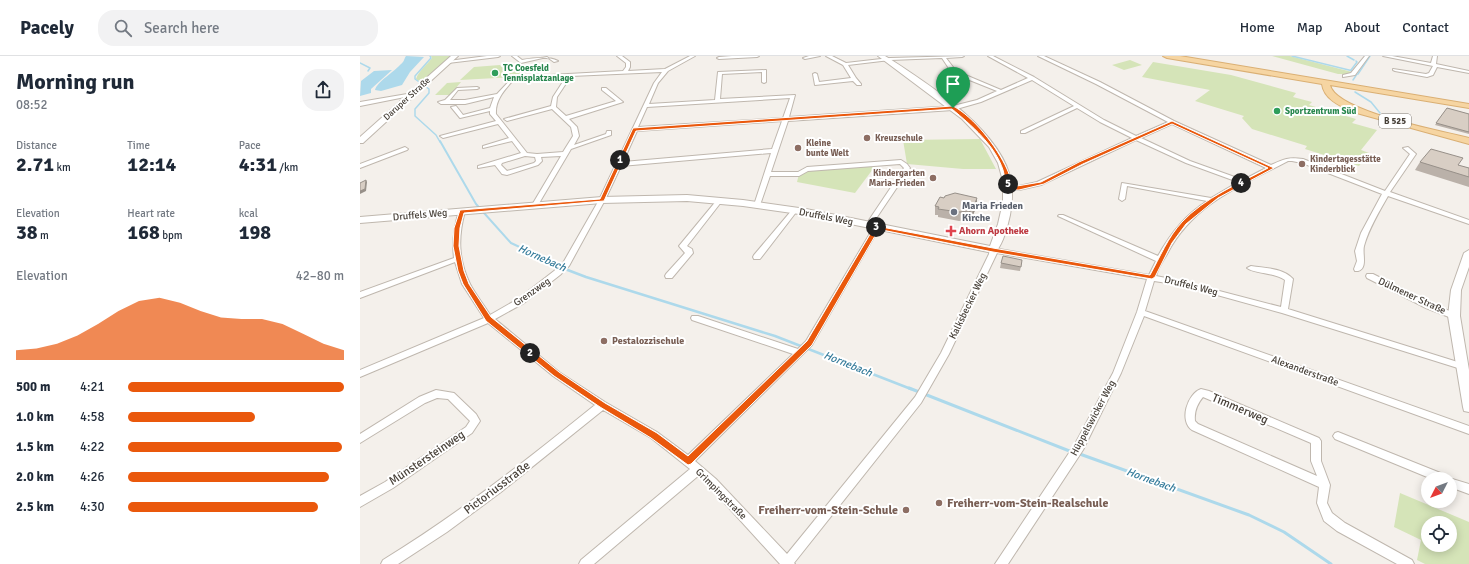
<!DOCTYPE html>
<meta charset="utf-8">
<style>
:root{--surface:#fff;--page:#f2f2f3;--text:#1f2937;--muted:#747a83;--line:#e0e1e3;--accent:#ea580c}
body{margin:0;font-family:Signika,sans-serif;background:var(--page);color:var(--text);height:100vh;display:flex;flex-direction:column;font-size:15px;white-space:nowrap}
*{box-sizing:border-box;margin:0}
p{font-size:13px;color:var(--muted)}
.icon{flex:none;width:22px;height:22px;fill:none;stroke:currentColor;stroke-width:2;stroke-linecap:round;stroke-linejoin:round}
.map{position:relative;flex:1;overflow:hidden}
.panel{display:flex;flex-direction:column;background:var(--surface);width:360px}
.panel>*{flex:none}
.needle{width:26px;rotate:228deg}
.controls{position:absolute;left:1061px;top:416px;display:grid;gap:8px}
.controls a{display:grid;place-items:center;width:36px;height:36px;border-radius:50%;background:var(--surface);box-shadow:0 2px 10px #0003;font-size:20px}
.pin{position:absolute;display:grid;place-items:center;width:34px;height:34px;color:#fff;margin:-41px -17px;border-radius:50% 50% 50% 0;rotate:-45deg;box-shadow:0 0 4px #0007}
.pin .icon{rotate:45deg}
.km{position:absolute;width:20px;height:20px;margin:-10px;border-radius:50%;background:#222;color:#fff;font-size:11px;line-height:20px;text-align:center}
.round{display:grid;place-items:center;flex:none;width:42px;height:42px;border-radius:16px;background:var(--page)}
.summary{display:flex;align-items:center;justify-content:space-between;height:68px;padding:0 16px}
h1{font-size:22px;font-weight:700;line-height:30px}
.metrics{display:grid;grid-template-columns:repeat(3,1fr);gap:6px;height:68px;padding:4px 16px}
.metrics div{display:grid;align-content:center}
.metrics b{font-size:20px;font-weight:700}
.metrics small{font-size:11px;font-weight:400}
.metrics p{font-size:11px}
.chart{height:112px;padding:8px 16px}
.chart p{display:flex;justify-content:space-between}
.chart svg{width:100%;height:72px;margin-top:4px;fill:var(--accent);opacity:.7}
ul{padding:0 16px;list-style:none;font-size:13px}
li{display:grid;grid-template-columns:64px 48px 1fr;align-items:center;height:30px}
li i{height:10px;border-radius:5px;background:var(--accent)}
header{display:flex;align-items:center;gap:24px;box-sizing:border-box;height:56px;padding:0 20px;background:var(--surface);border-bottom:1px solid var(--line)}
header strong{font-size:19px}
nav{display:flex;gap:22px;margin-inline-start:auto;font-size:14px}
.search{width:280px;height:36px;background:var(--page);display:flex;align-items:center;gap:10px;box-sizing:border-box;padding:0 14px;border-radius:16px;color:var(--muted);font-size:15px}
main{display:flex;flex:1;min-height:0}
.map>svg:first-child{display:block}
.green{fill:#d5e4b8;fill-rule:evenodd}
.water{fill:#add9eb}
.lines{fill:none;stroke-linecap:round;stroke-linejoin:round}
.stream-far3{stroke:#add9eb;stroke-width:1.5}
.stream-far2{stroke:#add9eb;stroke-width:2}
.stream-far1{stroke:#add9eb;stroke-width:2.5}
.stream{stroke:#add9eb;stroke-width:3}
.minor-casing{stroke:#bfb7ae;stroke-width:2}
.tertiary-casing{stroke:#bfb7ae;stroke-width:2}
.primary-casing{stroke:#daaf73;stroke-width:2}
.minor{fill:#fff;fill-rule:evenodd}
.tertiary{fill:#fff;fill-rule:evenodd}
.primary{fill:#f6d5a2;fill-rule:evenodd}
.wall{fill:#bab1a9}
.shaded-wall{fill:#979089}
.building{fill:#d8cec4;stroke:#979089}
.route{fill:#ea580c;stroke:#fff;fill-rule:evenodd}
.leisure-dot{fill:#2e9e5b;stroke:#fff;stroke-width:1.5}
.education-dot{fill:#8d6e63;stroke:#fff;stroke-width:1.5}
.worship-dot{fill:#6b7280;stroke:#fff;stroke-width:1.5}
.health-dot{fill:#e0444e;stroke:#fff;stroke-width:1.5}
.labels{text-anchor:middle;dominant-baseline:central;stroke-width:4;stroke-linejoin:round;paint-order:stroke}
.far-leisure-label{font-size:9px;font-weight:bold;fill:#27864d;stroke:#fff;text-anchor:start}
.far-street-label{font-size:9px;fill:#484139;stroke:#fff}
.shield{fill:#fff;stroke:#7f7a74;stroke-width:1}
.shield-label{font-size:9px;font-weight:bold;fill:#484139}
.far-education-label{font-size:9px;font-weight:bold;fill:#785e54;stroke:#fff;text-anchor:start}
.worship-label{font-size:10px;font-weight:bold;fill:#5b616d;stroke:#fff;text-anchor:start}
.street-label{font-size:10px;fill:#484139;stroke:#fff}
.health-label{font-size:10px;font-weight:bold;fill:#be3a42;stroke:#fff;text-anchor:start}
.education-label{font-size:10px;font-weight:bold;fill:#785e54;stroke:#fff;text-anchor:start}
.water-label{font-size:11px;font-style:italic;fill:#377d9c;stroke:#fff}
.near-street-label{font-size:12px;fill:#484139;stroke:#fff}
.near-education-label{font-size:12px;font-weight:bold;fill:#785e54;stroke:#fff;text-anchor:start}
</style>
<header>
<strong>Pacely</strong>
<div class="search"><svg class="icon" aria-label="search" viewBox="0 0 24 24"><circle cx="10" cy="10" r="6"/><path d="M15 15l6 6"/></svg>Search here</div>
<nav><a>Home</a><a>Map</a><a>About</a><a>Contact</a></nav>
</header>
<main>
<section class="panel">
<div class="summary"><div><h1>Morning run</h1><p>08:52</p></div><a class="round"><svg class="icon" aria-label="share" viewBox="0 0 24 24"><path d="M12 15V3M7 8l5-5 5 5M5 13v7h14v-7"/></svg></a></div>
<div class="metrics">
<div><p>Distance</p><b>2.71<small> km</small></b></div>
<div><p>Time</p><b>12:14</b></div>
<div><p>Pace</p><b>4:31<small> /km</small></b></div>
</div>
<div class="metrics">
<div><p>Elevation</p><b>38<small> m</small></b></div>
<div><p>Heart rate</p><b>168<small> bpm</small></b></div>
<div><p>kcal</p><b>198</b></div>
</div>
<div class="chart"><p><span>Elevation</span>42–80 m</p>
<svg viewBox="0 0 160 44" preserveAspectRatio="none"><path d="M0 44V38L10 37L20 34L30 29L40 22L50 14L60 8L70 6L80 9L90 14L100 18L110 19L120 19L130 22L140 28L150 34L160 38V44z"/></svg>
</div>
<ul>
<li><b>500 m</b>4:21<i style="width:100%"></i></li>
<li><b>1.0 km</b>4:58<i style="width:59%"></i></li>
<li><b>1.5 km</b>4:22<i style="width:99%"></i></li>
<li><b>2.0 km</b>4:26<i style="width:93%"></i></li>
<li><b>2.5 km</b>4:30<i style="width:88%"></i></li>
</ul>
</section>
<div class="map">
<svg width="1109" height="508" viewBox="0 0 1109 508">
<rect width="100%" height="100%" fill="#f4f0eb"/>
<path class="green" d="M71,0H91L62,27L56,23C59,14 67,9 72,2Z
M912,0H930L992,16L991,18H978Z
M770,4L782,9L764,14L752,9Z
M793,6L871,19L936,37L933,41L952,46L949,49L996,63L992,67L1017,74L1001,94L1009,97L999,110L945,93L947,90L892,73L882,62L884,60L835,45L850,34L782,21Z
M140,9L143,12H165L157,21L100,24L114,11Z
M101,26L90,39H75L87,27Z
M620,83L636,113H603L547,108L543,84Z
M516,109L495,137L437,126L439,118L447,114Z
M1040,437L1109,466V508H1065L1057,504L1061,484L1034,471ZM1068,467H1090V489H1068Z"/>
<path class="water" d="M46,0L64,1L50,16L42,29L21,35L15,34C17,26 35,15 41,8C44,6 44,3 46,0Z
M32,14L11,33V37L0,40L1,25L14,15Z"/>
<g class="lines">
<path class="stream-far3" d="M70,0L71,2L55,20V23L69,33V37L55,53V60L76,79L80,86
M932,0L993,15
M987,0L994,4
M0,7L10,12L8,15
M991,14L997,6L996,5
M998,18L1010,0
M993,24L997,18
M995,36L1011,46L1020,57"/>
<path class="stream-far2" d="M80,85L116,148L151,187L166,194"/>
<path class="stream-far1" d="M164,193L205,213L226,221L415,280L551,333"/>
<path class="stream" d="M549,332L712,396
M717,397L889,459L924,476L971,508"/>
<defs>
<path id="minor" d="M127,0H140L138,1L88,7L86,6L88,5Z
M152,0H157L162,4C174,2 188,0 198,5L194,6L187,1L161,7Z
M257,0H262L270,6V11L268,15L305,13L330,0H335L308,15L298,27L289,48L355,44L358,16L406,14V26L404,27L402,26V16L362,18L360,43L435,39L429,61L593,50L617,44L637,35L592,17L582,2L530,4L488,9L496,22L501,28V29H497L493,25L455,29L453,18L455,17L457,18L459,26L491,22L483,9L466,0H472L486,7L530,2L604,0L602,1L586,2L596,15L641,34L668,22L628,0H633L674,21L744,64L776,80L808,66L736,28L678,0H684L740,26L814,65L911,109C924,103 928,101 943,103L1025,135L1050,98L1043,92L1048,91L1056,98L1030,136L1109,164V168L1028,140C1019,156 1009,172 1004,190C1002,198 1008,212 998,215H995L994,213L997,205L995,195L1001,177L1022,138L942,107L932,105H928C880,130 833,148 807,198C803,205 798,212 796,220L821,225L921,251L925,224C914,216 895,218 887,212L891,210C905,212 923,212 933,223L928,253L1104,308L1105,310L1104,312L1101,313L922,257L821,229L794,225L785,255L1109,370V378L784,260L761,317L723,394L648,508H635L715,388L753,317L777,256L787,223L637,197L589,298L561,347L434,507L435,508H420L348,429L338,420L234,508H219L221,504L330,413L291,382L243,354L141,436L87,476L38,508H21L23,504C98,458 167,404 235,349L193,320L128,267L0,321V314L124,262L102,228L95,206L0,242V236L94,202C92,185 94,171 99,155L102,153L105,155C98,181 98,203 110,228C115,238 124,249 130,259L158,243L194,215L203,207L239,144L294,27L302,16L211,20L197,41L196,51L206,60L256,45L242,34V32H246L263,46L209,63L217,71L219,80L214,89L246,78L247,75H251V79L211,93L178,149L175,151L172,149L201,100L181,101L182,105L178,109L147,119L142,118L135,109L118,112V110L161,97L152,85L123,92V90L149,82L138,68L83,82L80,80L136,65L130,58V55L100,62L91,51L96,50L103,59L130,52L134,41L105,48H81L78,46L85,44L97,32L117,31L119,32L117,33L98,34L90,44H105L137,38L153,21L263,15L266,11V7ZM206,21L193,41L191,50L144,63L147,65L192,53L211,71L213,80L203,96L177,98L167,97L136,58C135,43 145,34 154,23ZM672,24L714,50L661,75V77H665L717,52L740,66L772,82L677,126L659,130L647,132V134H659L681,129L776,84L826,107L878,126L851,142L762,127L759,143L762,145L765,143L767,130L847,145C825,159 810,178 798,200L703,159H699L698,160L796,205L789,219L633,192H630L629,198L581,297L555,341L427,498L356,423L335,405L452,289L518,174L513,167L550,112L547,108L541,104L447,111L438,116H411L428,65L593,54L621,46ZM430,42L423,62L278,71L287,51ZM422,65L412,93L263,106L277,75ZM812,68L906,112L883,124L830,105L781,82ZM411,97L394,149L395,150L397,151L400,149L410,120H439L448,115L540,108L544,112L507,167L512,174L446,285L438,293L338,260H332L331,262L332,264L433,298L328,399L297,376L245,346L199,316L135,263L164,247L200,219L209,210L245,144L261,110ZM165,100L175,101L176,105L174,107L147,115L141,109L142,107Z
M372,0H399L397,1L359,3L357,2L359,1Z
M449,0H460L445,3L443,2Z
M1005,0H1009L995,19L983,21V19L991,17Z
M1023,0H1032L1071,7L1073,0H1077L1076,8L1109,15V17L1077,11L1073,19L1067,21L1035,15L1033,14V13L1066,18L1069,17L1073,10Z
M53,37L55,38V39L0,50V46Z
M45,91L48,93L47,94L0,112V108Z
M359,143L362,145L327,190L332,193L333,197L312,222H306L305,220L306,218L325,197L319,190L357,144Z
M434,153L437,155L400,203H394L393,201L394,199L432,154Z
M1007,218H1013L1072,248L1097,258L1098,260L1094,263L1066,252L1007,222L1006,220Z
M841,333L849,335L959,382L961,385V405L970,429L967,447L972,457L985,467L1052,504L1054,508H1037L977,475L964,465L957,447L959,431L832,374C819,365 827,338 841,333ZM843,341L951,387V405L957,420L838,368L835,365C834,356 837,348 843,341Z
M76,334L94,337L116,358L120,365L112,377L33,432L0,451V440L25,426L106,371L110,365L88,343L77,342L65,347L0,387V378L59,341Z
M978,376L1088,420L1089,422L1109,428V438L1090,431V423H1072L975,383L973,380L975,377Z"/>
<path id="tertiary" d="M91,0H98L3,87H0V81Z
M518,0H525L530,3C570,29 643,76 651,126C653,137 652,148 650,159C647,172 644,185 636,196L633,197L446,159L383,150L327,145L242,147L0,167V161L242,141L327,139L383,144L446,153L630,190L638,168L643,146V125L638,107L629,91L602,63Z
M1109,194V211L1101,234L1100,260L1109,314V356L1104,355L1103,351L1088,260L1091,234L1104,197Z"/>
<path id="primary" d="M803,0H820L1109,48V52L970,29C976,56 1083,75 1109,82V88L993,56C980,50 964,43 962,28L807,2Z"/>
</defs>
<use href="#minor" class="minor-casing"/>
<use href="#tertiary" class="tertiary-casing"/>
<use href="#primary" class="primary-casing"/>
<use href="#minor" class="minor"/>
<use href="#tertiary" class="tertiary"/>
<use href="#primary" class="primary"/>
</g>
<path class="wall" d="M1087,52L1109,58V78L1075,69Z
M1060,106L1098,109L1109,112V131L1055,114Z
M575,150H617L612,161H610L609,164L599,165L578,161V159H575Z
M662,204L660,215L640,212L641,207Z"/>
<path class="shaded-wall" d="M6,124L7,126L6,135L0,138V135Z
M617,142V150L612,161L613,152Z
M611,152L610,161L609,164V155Z"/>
<path class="building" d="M1087,52L1109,58V76L1076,67Z
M1071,93L1103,102L1098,109L1109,112V121L1060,106Z
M6,124L5,133L0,135V127Z
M595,137L617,142L613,152H611L609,155L599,156L578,153L579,151L575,150L580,141L584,142L585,140Z
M643,200L662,204L661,211L641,207Z"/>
<path class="route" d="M593,50C614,61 637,91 647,113C650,118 650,125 651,131L681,126L719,106L812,65L914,112L858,142L826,168L812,187L795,221L792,223L633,196L517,173L518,174L515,180L452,289L331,408L328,409L291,382L240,351L194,320L126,265L103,228L98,215L93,190L94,172L100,154L240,143L273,72ZM592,53C611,69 635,89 643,114C645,120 645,127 646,133L649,134H659L684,128L723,108L812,68L908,112C880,127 844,142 822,166C808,181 800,201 790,219L633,192L511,169L512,174L509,180L447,285L328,400L297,377L245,347L199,316L131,261L109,228L104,215L99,190L100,172L104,157L244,145L276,75Z"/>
<g class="leisure-dot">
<circle cx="135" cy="17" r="4"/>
<circle cx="917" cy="55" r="4"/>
</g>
<g class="education-dot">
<circle cx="507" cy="82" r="4"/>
<circle cx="438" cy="92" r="4"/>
<circle cx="942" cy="108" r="4"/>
<circle cx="573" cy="122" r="4"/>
<circle cx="244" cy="285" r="4"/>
<circle cx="579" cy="447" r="4"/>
<circle cx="546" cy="454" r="4"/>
</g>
<circle class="worship-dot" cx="594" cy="156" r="4"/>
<path class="health-dot" d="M589 169h4v4h4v4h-4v4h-4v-4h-4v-4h4z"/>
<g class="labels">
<g class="far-leisure-label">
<text x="143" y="12">TC Coesfeld<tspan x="143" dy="10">Tennisplatzanlage</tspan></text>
<text x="925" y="55">Sportzentrum Süd</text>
</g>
<g class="far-street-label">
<text transform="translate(47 43) rotate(-42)">Daruper Straße</text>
</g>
<rect class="shield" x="1019" y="58" width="32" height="14" rx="3"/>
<g class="shield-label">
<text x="1035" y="65">B 525</text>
</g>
<g class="far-education-label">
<text x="515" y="82">Kreuzschule</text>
<text x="446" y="87">Kleine<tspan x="446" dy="10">bunte Welt</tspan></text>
<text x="950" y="103">Kindertagesstätte<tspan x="950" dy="10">Kinderblick</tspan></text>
<text x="565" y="117" text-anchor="end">Kindergarten<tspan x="565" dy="10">Maria-Frieden</tspan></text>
</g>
<g class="worship-label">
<text x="602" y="150">Maria Frieden<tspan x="602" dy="12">Kirche</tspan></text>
</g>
<g class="street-label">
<text transform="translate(60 159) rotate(-5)">Druffels Weg</text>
<text transform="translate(466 161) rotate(11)">Druffels Weg</text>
<text transform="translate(831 230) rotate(14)">Druffels Weg</text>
<text transform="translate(172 236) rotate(-35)">Grenzweg</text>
<text transform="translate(1052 240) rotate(25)">Dülmener Straße</text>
<text transform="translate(608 250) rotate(-64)">Kalksbecker Weg</text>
<text transform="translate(945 315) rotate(20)">Alexanderstraße</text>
<text transform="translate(733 362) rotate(-62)">Hüppelswicker Weg</text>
<text transform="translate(361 438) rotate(45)">Grimpingstraße</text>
</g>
<g class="health-label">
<text x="599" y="175">Ahorn Apotheke</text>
</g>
<g class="education-label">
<text x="252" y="285">Pestalozzischule</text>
</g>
<g class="water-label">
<text transform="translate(182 202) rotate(24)">Hornebach</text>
<text transform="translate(488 308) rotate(22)">Hornebach</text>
<text transform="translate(791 424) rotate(20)">Hornebach</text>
</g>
<g class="near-street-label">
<text transform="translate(880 353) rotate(23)">Timmerweg</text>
<text transform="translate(67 402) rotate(-34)">Münstersteinweg</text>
<text transform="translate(137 432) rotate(-37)">Pictoriusstraße</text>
</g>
<g class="near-education-label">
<text x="587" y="447">Freiherr-vom-Stein-Realschule</text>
<text x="538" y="454" text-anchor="end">Freiherr-vom-Stein-Schule</text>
</g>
</g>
</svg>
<div class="controls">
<a><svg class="needle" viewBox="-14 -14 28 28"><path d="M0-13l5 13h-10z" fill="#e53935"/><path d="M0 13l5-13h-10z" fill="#747a83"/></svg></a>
<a><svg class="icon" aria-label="locate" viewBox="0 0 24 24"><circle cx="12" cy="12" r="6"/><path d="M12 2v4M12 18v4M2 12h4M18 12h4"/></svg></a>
</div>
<div class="pin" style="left:593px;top:52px;background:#1e9e55"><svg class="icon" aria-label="arrive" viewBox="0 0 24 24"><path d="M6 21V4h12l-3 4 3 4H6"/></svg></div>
<b class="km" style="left:260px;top:104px">1</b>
<b class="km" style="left:170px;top:297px">2</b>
<b class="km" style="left:516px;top:171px">3</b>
<b class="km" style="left:881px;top:127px">4</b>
<b class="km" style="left:648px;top:128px">5</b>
</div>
</main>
